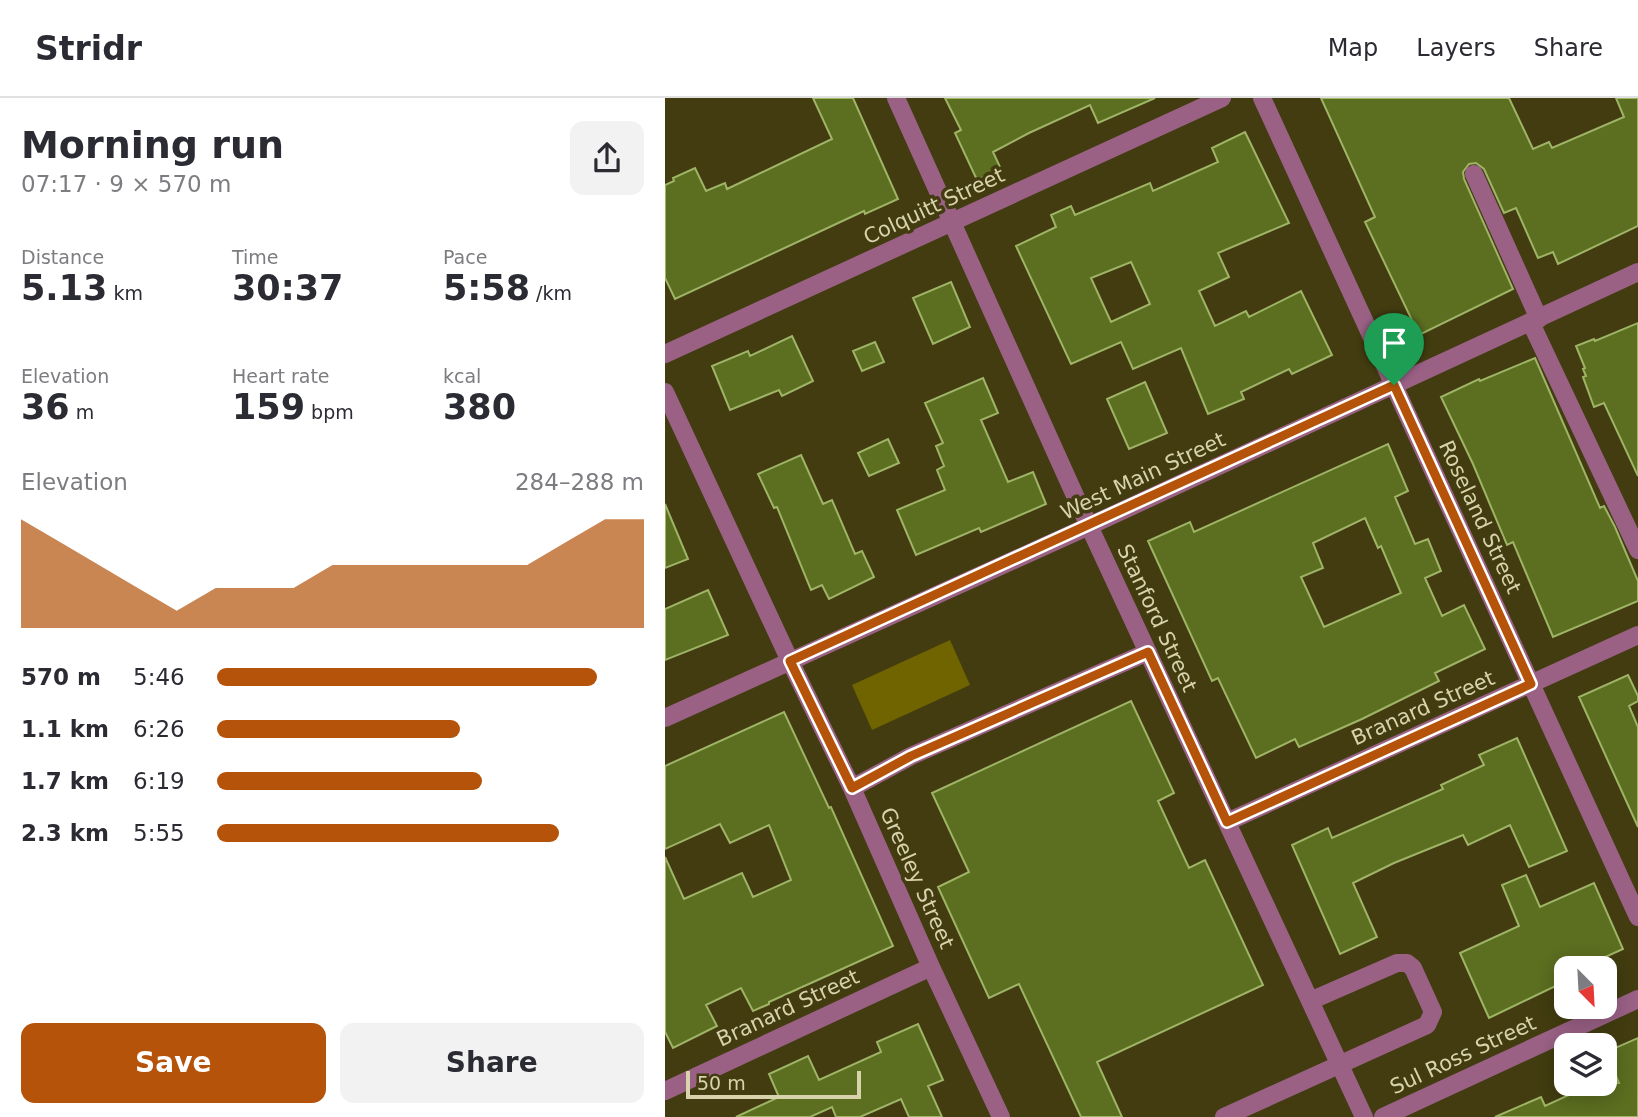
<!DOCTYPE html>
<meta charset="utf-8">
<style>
:root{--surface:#fff;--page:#f2f2f3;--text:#2b2b33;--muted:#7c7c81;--line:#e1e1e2;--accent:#b45309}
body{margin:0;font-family:"DejaVu Sans",sans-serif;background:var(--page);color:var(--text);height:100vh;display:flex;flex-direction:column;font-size:26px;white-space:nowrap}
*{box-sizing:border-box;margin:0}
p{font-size:23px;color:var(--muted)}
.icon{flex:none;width:38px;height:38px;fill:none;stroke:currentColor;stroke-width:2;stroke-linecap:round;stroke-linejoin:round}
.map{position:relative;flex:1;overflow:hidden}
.details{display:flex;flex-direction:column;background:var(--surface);width:665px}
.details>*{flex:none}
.needle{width:46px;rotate:156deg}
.fabs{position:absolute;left:889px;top:858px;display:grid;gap:14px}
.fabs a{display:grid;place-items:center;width:63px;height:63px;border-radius:14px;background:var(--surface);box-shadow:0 4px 18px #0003;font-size:35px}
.scale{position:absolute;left:21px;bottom:18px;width:175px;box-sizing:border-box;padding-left:7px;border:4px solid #d8d3ac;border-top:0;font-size:19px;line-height:24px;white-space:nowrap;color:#d8d3ac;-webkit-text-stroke:5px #423c10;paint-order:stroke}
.pin{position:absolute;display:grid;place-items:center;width:60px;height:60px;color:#fff;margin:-72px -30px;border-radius:50% 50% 50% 0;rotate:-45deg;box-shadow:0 0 7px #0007}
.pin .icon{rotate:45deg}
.round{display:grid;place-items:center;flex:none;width:74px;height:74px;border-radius:14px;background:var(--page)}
.overview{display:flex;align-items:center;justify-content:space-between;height:119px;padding:0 21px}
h1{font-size:38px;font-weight:700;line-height:52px}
.stats{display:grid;grid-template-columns:repeat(3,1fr);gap:10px;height:119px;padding:7px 21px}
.stats div{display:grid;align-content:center}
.stats b{font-size:35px;font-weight:700}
.stats small{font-size:19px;font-weight:400}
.stats p{font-size:19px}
.chart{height:196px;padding:14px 21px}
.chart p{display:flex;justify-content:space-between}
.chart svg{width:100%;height:126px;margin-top:7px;fill:var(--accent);opacity:.7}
.primary-button{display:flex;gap:14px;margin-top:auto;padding:14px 21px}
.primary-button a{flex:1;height:80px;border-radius:14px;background:var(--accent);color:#fff;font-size:28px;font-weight:700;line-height:80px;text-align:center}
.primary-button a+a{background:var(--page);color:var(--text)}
ul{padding:0 21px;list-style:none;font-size:23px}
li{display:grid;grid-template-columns:112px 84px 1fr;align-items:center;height:52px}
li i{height:18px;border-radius:9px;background:var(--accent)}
header{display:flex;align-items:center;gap:42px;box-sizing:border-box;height:98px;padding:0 35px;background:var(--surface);border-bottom:2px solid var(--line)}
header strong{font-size:33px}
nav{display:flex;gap:38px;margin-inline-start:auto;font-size:24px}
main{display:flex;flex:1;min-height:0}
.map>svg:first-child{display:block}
.green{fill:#706400}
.building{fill:#5c6e20;stroke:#9fb467;stroke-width:2;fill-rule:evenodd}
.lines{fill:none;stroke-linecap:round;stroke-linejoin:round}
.minor{stroke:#9a6185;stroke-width:18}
.route-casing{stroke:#fff;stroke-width:14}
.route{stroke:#b45309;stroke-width:9}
.labels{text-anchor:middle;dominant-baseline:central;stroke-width:7;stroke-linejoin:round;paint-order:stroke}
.street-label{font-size:21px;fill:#d8d3ac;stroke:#423c10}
</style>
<header>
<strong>Stridr</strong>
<nav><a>Map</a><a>Layers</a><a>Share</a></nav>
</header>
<main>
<section class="details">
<div class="overview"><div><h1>Morning run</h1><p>07:17 · 9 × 570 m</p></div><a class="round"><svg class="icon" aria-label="share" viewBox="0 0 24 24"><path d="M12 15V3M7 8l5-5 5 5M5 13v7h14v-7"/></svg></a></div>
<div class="stats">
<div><p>Distance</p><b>5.13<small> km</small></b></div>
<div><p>Time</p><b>30:37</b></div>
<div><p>Pace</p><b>5:58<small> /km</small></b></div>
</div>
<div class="stats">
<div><p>Elevation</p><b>36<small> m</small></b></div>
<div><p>Heart rate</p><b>159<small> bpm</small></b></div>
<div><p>kcal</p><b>380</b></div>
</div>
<div class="chart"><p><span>Elevation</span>284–288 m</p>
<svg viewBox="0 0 160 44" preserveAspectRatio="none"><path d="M0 44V6L10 14L20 22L30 30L40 38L50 30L60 30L70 30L80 22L90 22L100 22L110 22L120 22L130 22L140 14L150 6L160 6V44z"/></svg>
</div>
<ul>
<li><b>570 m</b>5:46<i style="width:89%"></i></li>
<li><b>1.1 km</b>6:26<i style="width:57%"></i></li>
<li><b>1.7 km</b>6:19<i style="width:62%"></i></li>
<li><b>2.3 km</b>5:55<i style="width:80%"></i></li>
</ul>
<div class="primary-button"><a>Save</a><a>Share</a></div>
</section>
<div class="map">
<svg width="973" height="1019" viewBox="0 0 973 1019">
<rect width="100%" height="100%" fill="#423c10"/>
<path class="green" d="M285,542L305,587L207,632L187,587Z"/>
<path class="building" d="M148,0H188L233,101L200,116L199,113L10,201L0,180V87L9,83L8,80L30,70L41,93L60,85L62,91L167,41Z
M280,0H490L433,25L425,7L364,35L328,54L336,71L312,82L290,35L296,32Z
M656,0H844L868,51L884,44L887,50L959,19L951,0H973V128L893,166L888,154L873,160L851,110L839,115L819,71L811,65L804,66L798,74L799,81L848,191L754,237L700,124L710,119Z
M580,34L624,125L553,155L564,179L534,193L550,228L581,213L584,219L636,193L667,257L627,276L624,271L576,294L579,301L543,316L516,250L468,271L456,244L406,266L351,148L391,129L386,117L406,108L410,117L485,85L488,93L553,64L547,50ZM466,164L485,206L446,224L426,180Z
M286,184L305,229L268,246L248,200Z
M973,225V378L939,305L929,309L918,279L921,278L918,271L920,270L911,248L929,241L930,243Z
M127,238L148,283L117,298L114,292L65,312L47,268L83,253L85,258Z
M210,244L219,264L197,273L188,253Z
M870,260L935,410L939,408L950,429L973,483V503L888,539L848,444L842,447L808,366L776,299L814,281L815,283Z
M318,280L333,315L316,322L343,384L368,374L381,406L316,434L314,430L251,457L232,412L280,392L272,372L279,368L271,348L278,345L260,305Z
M480,284L502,335L464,351L442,301Z
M223,341L234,365L204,378L193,355Z
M723,346L743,393L730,399L750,446L763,441L776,473L760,480L777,518L799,507L820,551L770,575L774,583L697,621L634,649L630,641L591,660L553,580L547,583L483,443L525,424L529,434ZM700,420L713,450L716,448L736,495L659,529L636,479L658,470L648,445Z
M136,357L158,406L167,402L190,456L197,453L209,479L164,501L157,487L146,492L112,409L109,410L93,376Z
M0,406L23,461L0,470Z
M43,492L63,537L0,562V511Z
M963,577L973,598V603L964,608L973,629V729L914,599Z
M466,603L509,695L493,703L524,770L540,762L598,887L432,964L457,1019H416L354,886L324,900L273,789L304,774L267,695Z
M119,614L164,710L166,709L228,848L104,904V906L88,913L76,890L41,907L52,928L8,950L0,934V759L19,801L77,775L88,799L126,782L104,727L65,745L55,726L0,751V668Z
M852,640L902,753L864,769L845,727L803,747L798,737L729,765L688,785L712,839L675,856L627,747L663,730L667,740L778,691L776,687L819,667L814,657Z
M861,777L875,809L929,785L958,851L916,870H901V883L824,920L795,855L854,828L837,787Z
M253,926L278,982L263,988L277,1019H244L236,1001L195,1019H171L167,1009L145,1019H71L114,999L104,976L143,958L154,982L216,954L212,944Z
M973,940V1019H830L876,999L880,1008L930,985H954L941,954Z"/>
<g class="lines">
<path class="minor" d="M231,0L412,402L699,1019
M597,0L973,819
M809,76L874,221
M866,225L973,452
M0,256L557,0
M0,294L125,563L187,690L266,869L336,1019
M0,620L424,428L973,174
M187,690L246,658L483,554
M562,724L973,537
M0,993L266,869
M559,1019L762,927L768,914L748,870L742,865H732L645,903
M718,1019L973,901"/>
</g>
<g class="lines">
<defs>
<path id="route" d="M729,287L866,586L562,724L483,554L246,658L187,690L125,563Z"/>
</defs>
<use href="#route" class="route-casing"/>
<use href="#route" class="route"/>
</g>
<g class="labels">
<g class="street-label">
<text transform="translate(269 108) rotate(-25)">Colquitt Street</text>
<text transform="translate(478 378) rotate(-25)">West Main Street</text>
<text transform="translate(815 419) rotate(65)">Roseland Street</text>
<text transform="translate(492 520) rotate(65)">Stanford Street</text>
<text transform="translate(758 610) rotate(-24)">Branard Street</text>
<text transform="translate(252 780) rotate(66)">Greeley Street</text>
<text transform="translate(123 910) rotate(-25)">Branard Street</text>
<text transform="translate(798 957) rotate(-25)">Sul Ross Street</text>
</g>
</g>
</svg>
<div class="fabs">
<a><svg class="needle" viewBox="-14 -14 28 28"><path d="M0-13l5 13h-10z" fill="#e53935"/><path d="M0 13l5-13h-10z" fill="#7c7c81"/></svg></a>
<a><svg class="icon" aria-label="layers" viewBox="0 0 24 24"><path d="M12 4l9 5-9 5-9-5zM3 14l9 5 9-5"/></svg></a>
</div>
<div class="scale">50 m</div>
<div class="pin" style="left:729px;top:287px;background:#1e9e55"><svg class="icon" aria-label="arrive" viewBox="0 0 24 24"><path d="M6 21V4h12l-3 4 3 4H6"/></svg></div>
</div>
</main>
